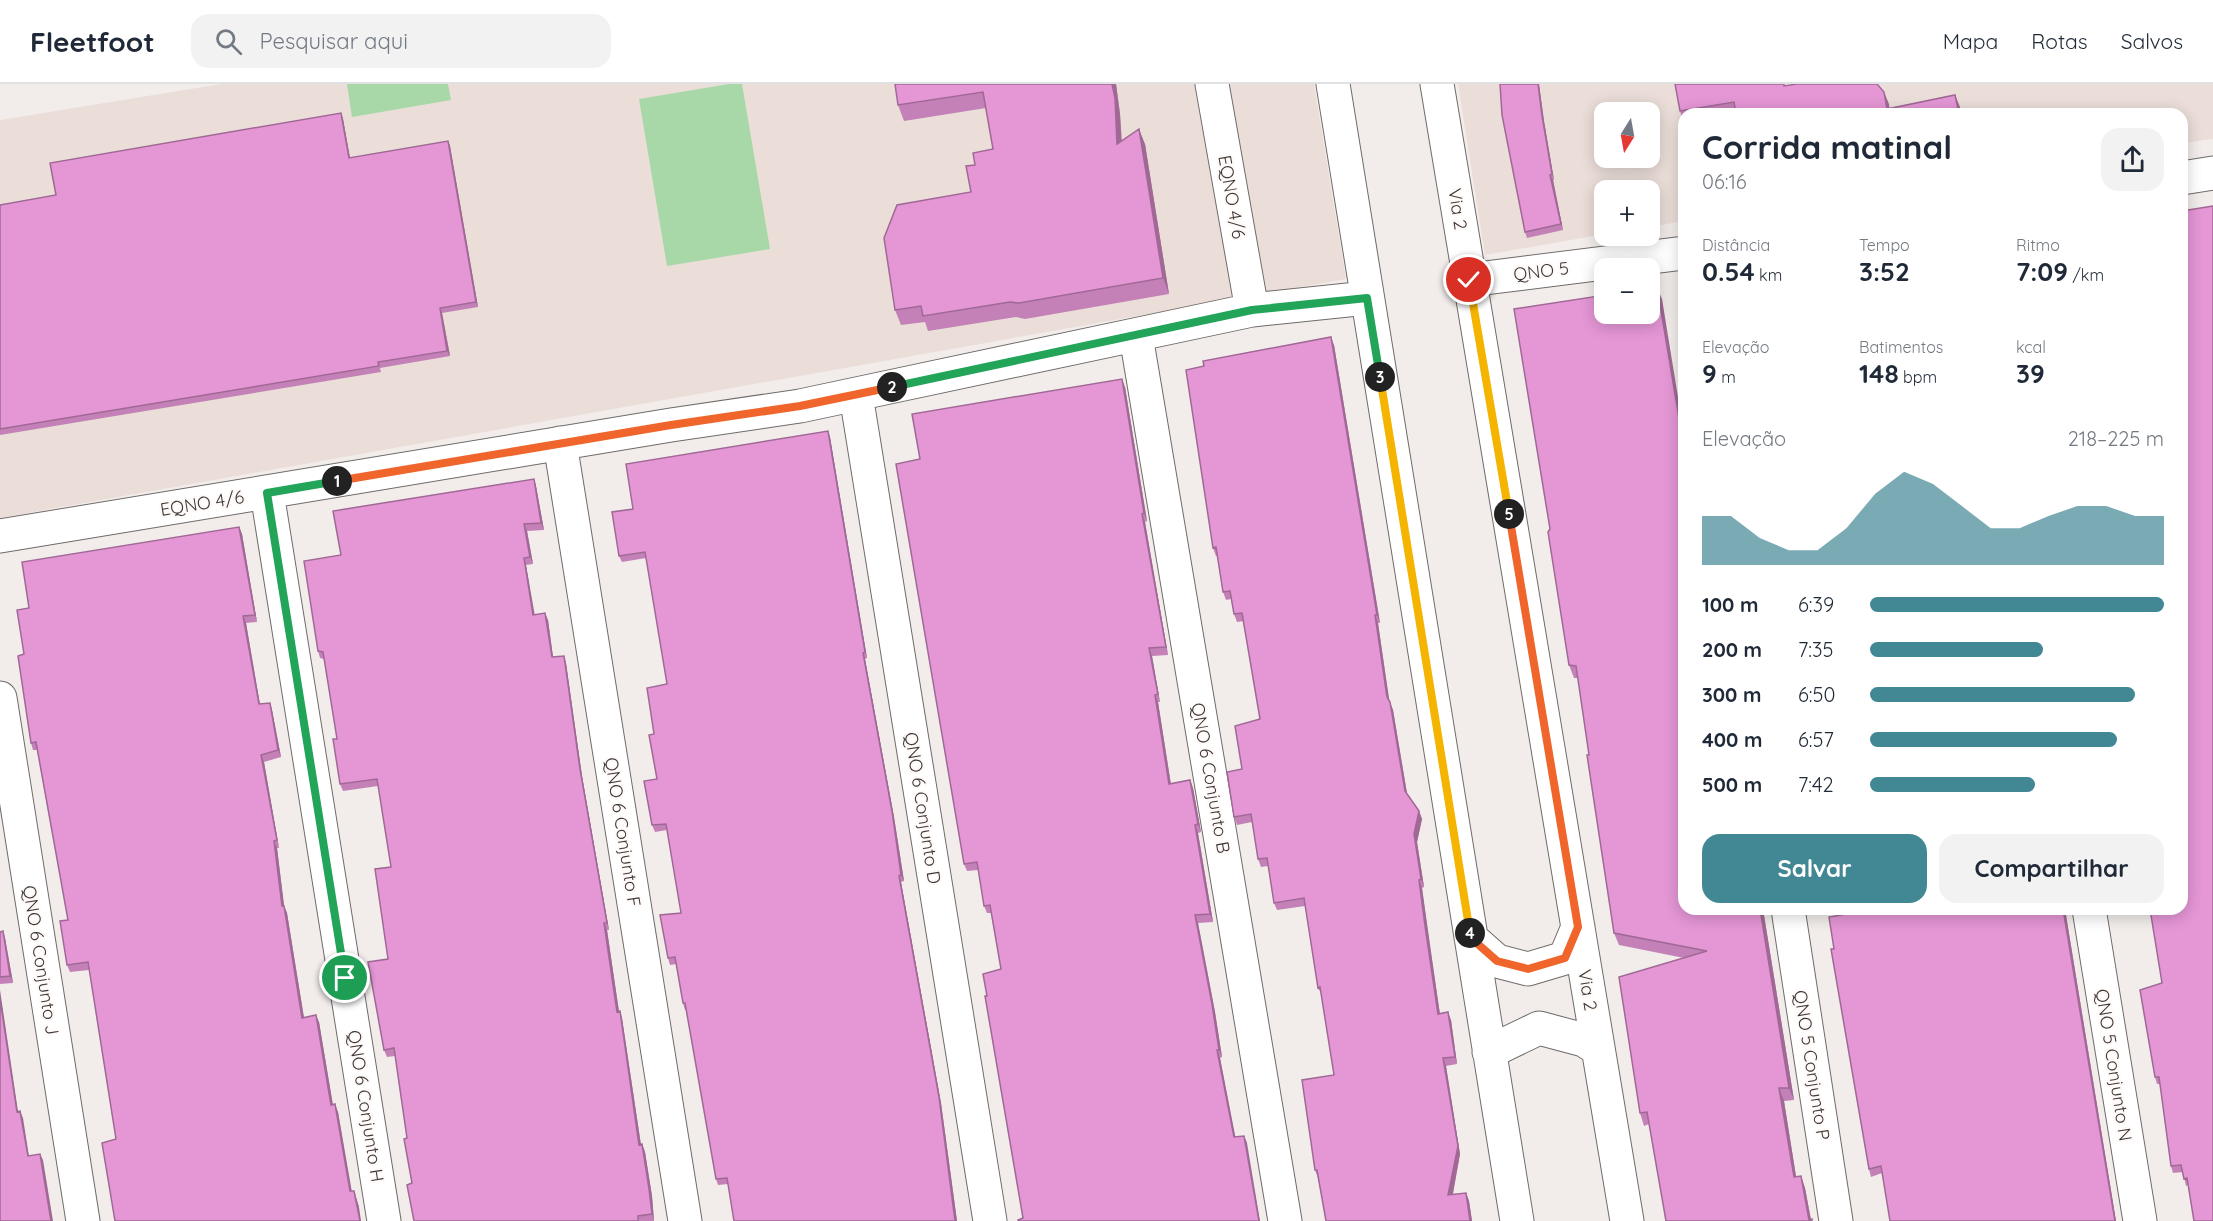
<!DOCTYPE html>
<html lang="pt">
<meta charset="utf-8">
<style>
:root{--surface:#fff;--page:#f2f2f3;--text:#1f2937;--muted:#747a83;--line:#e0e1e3;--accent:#428794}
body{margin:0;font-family:Quicksand,sans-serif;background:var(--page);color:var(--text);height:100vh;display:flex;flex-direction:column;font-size:22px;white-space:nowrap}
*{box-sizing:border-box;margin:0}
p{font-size:20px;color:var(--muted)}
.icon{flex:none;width:33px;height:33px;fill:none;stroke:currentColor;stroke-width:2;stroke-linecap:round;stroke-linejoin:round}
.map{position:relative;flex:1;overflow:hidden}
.details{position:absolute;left:1678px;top:24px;width:510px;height:807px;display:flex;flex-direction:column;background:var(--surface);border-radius:18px;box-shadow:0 3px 15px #0003}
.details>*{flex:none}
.needle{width:39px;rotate:191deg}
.tools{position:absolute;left:1594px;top:18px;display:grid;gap:12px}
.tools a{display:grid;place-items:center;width:66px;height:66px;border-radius:12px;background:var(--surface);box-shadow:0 3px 15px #0003;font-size:30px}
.pin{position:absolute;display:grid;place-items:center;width:51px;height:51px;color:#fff;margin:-26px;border:3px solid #fff;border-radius:50%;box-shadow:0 2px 6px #0007}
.km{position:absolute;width:30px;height:30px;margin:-15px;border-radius:50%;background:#222;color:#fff;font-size:16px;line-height:30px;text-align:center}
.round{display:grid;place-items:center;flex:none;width:63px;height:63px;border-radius:18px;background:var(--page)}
.head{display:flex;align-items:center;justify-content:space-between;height:102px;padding:0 24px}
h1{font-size:33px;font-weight:800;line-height:45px}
.figures{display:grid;grid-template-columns:repeat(3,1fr);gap:9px;height:102px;padding:6px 24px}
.figures div{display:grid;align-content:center}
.figures b{font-size:26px;font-weight:800}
.figures small{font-size:16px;font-weight:400}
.figures p{font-size:16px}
.chart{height:168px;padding:12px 24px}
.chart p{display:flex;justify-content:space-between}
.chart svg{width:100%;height:108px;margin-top:6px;fill:var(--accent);opacity:.7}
.action{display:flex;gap:12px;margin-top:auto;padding:12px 24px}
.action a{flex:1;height:69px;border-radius:18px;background:var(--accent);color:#fff;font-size:24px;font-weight:800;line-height:69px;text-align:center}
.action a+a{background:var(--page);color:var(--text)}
ul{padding:0 24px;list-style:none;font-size:20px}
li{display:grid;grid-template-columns:96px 72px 1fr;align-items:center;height:45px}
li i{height:15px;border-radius:8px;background:var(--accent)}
header{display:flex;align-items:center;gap:36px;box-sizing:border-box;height:84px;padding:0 30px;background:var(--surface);border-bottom:2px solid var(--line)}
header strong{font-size:28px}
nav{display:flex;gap:33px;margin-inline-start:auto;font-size:21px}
.search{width:420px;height:54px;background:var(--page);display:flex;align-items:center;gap:15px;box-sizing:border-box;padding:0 21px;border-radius:18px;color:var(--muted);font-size:22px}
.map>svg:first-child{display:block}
.built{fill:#ebded9;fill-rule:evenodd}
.green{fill:#a8d8a7}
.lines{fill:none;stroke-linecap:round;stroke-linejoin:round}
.minor-casing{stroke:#6f6b69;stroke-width:35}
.major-casing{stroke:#6f6b69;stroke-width:35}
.minor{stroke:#fff;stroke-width:33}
.major{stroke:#fff;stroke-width:33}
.wall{fill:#c481b7}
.shaded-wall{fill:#a06995}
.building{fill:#e496d5;stroke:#a06995;stroke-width:1.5}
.split-1-casing{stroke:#fff;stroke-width:12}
.split-2-casing{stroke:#fff;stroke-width:12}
.split-3-casing{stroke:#fff;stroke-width:12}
.split-4-casing{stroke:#fff;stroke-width:12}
.split-5-casing{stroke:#fff;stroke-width:12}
.split-6-casing{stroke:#fff;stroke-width:12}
.split-1{stroke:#22a559;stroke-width:8}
.split-2{stroke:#f0652b;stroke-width:8}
.split-3{stroke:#22a559;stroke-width:8}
.split-4{stroke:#f5b400;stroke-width:8}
.split-5{stroke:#f0652b;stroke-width:8}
.split-6{stroke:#f5b400;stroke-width:8}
.labels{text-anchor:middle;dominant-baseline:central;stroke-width:4.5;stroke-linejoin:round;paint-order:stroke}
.street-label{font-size:18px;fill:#3b3938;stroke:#fffaf8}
</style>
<header>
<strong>Fleetfoot</strong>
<div class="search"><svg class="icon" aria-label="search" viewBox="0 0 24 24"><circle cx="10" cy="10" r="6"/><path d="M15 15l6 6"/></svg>Pesquisar aqui</div>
<nav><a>Mapa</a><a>Rotas</a><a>Salvos</a></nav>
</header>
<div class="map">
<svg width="2213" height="1137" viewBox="0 0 2213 1137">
<rect width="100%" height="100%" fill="#f2edeb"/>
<path class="built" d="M221,0H1314L1346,195L0,434V36Z
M1458,0H2213V55L2183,59L2182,30H1684V137L1650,143V106H1605V150L1485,171ZM1605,28H1650V74H1605Z"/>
<path class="green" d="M347,0H448L451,16L352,33Z
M729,0H742L770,165L667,182L639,15Z"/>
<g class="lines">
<defs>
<path id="minor" d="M1212,0L1252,226
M2182,94L2213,89
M1469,196L1684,169
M1136,252L1285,1137
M856,311L990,1137
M560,359L685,1137
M267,409L384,1137
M0,452L671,341L800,322L1252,226L1367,214
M0,614L83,1137
M1788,825L1836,1137
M2089,825L2140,1137"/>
<path id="major" d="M1333,0L1517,1137
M1437,0L1627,1137
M1471,854L1497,877L1528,885L1565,874L1578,843
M1489,968L1539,944L1584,956L1598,965"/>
</defs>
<use href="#minor" class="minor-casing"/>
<use href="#major" class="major-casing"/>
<use href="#minor" class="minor"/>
<use href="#major" class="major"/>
</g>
<path class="wall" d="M895,0H1116L1120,30L1122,57L1145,60L1169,210L1025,235L1016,233L928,247L925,238L901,241L895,226L971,108L975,81L993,65L986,24L904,37L898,21Z
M1500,0H1539L1544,37L1554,96H1553L1563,146L1527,154L1525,148Z
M1787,2L1889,20V24L1955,11L1961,30H1684V39L1680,27Z
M341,29L343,35L350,74L448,57L450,62L478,223L442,229L450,272L380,284L381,288L0,351V121L56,111Z
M1662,215L1684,825H1763L1794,1016L1784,1017L1796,1092H1801L1805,1104L1811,1135L1813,1137L1649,1040L1644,1042L1640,1029L1684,874L1619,861L1614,849L1578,594H1574L1569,581L1550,445Z
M1334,261L1380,539H1378L1389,617L1393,626L1407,710L1419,727L1422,735L1417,758L1424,803L1422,804L1428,850L1440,930L1451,936L1457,980L1446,982L1460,1070L1453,1110L1466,1109L1469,1117L1472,1137H1326L1318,1094L1315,1086L1334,991L1322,911L1318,904L1305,822L1277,826L1274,819L1268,782L1261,783L1258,775L1252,738L1237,741L1234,733L1242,685L1260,635L1244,537L1237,538L1234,530L1231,515L1226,516L1223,508L1217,472H1216L1213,464Z
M1125,303L1147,437L1145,438L1168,571L1152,572L1160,618H1158L1171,700L1190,696L1193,704L1201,748L1198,749L1213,838L1198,839L1215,928L1222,973L1220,974L1235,1053L1244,1052L1247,1059L1023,1134L987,912L1001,885L991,829H987L984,822L978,786L967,787L964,780L920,375Z
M830,353L867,574L865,575L894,733L904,797L901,798L941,1019L957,1137H734L728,1100L718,1101L716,1095L687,926H685L683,919L676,880L670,881L668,874L681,829L667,746L655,748L652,741L657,695L654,650L667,600L646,474L622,478L619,472L633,425Z
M534,395L536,402L544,446L527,447L533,480L526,481L534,531L548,536L553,573L564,572L566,579L582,692L609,846H607L619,927L622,934L641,1061L642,1060L645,1068L652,1112L654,1137H414L412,1099L407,1054L395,972L387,973L384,966L391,783L378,702L343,707L340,700L337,655L324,575L320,574L318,567L341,471Z
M239,443L242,450L257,538L246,539L260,620L270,619L272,626L281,673L264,678L279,764H277L284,822L287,829L304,933L319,938L333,1021L338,1028L351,1107H354L359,1123L116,1055L89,886L70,888L67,881L68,836L37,666H33L31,659L24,570L29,524Z
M1852,825H2065L2116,1137L1882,1089L1871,1093L1869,1085L1834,865L1853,829Z
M2182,825L2188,1101L2186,1102L2183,1088L2173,1089L2171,1082L2160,1000H2157L2155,993L2162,899Z
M3,847L5,854L13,899L0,900V848Z"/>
<path class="shaded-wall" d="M1112,0H1116L1120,30L1122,76L1117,60Z
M1538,0H1539L1544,37L1554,96L1552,90L1542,32Z
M1884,8L1889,20L1890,30L1887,25Z
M1955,11L1960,23L1961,30H1959Z
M341,29L343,35L351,80L349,74Z
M1139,45L1145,60L1169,210L1163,194Z
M448,57L450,62L478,223L476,218Z
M1550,91L1553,96L1563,146L1561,140Z
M1657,203L1662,215L1684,350V364Z
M440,224L442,229L450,272L447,267Z
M1331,253L1334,261L1380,539L1377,531Z
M1122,295L1125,303L1147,437L1144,429Z
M828,347L830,353L867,574L865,568Z
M534,395L536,402L544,446L541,439Z
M1142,430L1145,438L1168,571L1166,563Z
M524,440L527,447L533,480L530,473Z
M239,443L242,450L257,538L255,531Z
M524,474L526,481L536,538L533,531Z
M545,529L548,536L554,580L552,573Z
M1375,531L1378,539L1390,621L1387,613Z
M243,532L246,539L261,627L259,620Z
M1149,564L1152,572L1160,618L1158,610Z
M863,569L865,575L894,733L904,797L901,791Z
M564,572L566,579L582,692L609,846L607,839L580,685Z
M1155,611L1158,618L1172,708L1169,700Z
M1390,618L1393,626L1408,715L1405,707Z
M270,619L272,626L281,673L278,666Z
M261,671L264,678L279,764L277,756Z
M1190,696L1193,704L1201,748L1198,740Z
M1419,727L1422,735L1417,758L1424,803L1421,795L1414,750Z
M1195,741L1198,749L1213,838L1210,830Z
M274,757L277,764L285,829L282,822Z
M899,792L901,798L941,1019L957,1137H955Z
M1419,796L1422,804L1441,938L1438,930Z
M284,822L287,829L305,941L302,934Z
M1760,825H1763L1794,1016L1789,1004Z
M2063,825H2065L2116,1137H2115Z
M1195,831L1198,839L1215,928L1222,973L1219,966Z
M604,839L607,846L620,935L617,928Z
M3,847L5,854L13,899L10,892Z
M0,906L19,1034L17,1028L0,915Z
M620,927L622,934L642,1068L639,1061Z
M1448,928L1451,936L1457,980L1455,973Z
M316,931L319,938L334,1028L331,1021Z
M1217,966L1220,974L1237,1061L1234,1053Z
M1443,974L1446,982L1460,1070L1451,1119L1448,1111Z
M1779,1004L1784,1017L1798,1105L1794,1093Z
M335,1020L338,1028L353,1114L350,1107Z
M20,1027L23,1034L30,1079L28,1072Z
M1244,1052L1247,1059L1260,1137H1259Z
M642,1060L645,1068L652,1112L654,1137L652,1130Z
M40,1070L43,1076L53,1137H51Z
M1801,1092L1805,1104L1811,1137H1809Z
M354,1107L359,1123L361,1137H360Z
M1466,1109L1469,1117L1472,1137H1470Z"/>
<path class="building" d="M895,0H1112L1115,14L1117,60L1139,45L1163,194L1019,219L1010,218L923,232L921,222L895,226L884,154L897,121L971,108L966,82L975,81L973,69L993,65L983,8L898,21Z
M1500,0H1538L1542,32L1552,90L1550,91L1561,140L1525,148L1502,31Z
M1675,0H1784V2L1797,0H1877L1884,8L1887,25L1955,11L1959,30H1736L1734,18L1680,27Z
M341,29L349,74L448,57L476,218L440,224L447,267L378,278L379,282L0,345V121L56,111L50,79Z
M2213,122V1137H2194L2187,1094L2184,1095L2181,1081L2171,1082L2159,993H2155L2140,906L2162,899L2150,825H2182V127Z
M1657,203L1684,364V825H1760L1789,1004H1779L1794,1093L1801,1092L1809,1136L1812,1135V1137H1666L1647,1028L1640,1029L1619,893L1707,867L1614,849L1587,671H1589L1576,582L1569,581L1548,448L1550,445L1514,225L1605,211V230H1650V204Z
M1331,253L1377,531H1375L1387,613L1390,618L1405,707L1419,727L1414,750L1421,795L1419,796L1425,842L1438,930L1448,928L1455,973L1443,974L1458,1062L1448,1111L1466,1109L1470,1137H1326L1317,1086H1315L1302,996L1334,991L1320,903L1318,904L1304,814L1274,819L1267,774L1258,775L1251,730L1234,733L1227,688L1242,685L1235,642L1260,635L1242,529L1234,530L1230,507L1223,508L1216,463L1213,464L1186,286L1204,282L1203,277Z
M1122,295L1144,429L1142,430L1166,563L1149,564L1158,610L1155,611L1169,700L1190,696L1198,740L1195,741L1210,830L1195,831L1212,920L1219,966H1217L1234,1053L1244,1052L1259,1137H1018V1136L1023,1134L985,912H987L983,890L1001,885L990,821L984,822L977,778L964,780L896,380L920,375L912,330Z
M828,347L865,568L863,569L892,727L901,791L899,792L939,1013L955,1137H734L727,1094L716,1095L685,919H683L675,873L668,874L660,831L681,829L666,740L652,741L644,697L657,695L649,651L654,650L647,604L667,600L645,468L619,472L612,428L633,425L626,380Z
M534,395L541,439L524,440L530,473L524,474L533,531L545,529L552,573L564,572L580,685L607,839H604L617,928L620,927L639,1061L642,1060L649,1105L652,1130L638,1132V1137H414L407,1101L412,1099L404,1055L407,1054L394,964L384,966L368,878L388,875L375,785L391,783L377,695L340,700L333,655H337L323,568L318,567L304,477L341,471L333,427Z
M239,443L255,531L243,532L259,620L270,619L278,666L261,671L277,756L274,757L282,822H284L302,934L316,931L331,1021L335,1020L350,1107H354L360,1137H115L102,1059L116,1055L95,922L88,878L67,881L60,837L68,836L36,658L31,659L18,572L24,570L17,526L29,524L22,478Z
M1852,825H2063L2115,1137H1890L1881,1082L1869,1085L1831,865H1834L1829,833L1853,829Z
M3,847L10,892L0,893V848Z
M0,915L17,1028L20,1027L28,1072L40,1070L51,1137H0Z"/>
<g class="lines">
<defs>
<path id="split-1" d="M337,397L267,409L345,894"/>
<path id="split-2" d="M337,397L671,341L800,322L892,303"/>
<path id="split-3" d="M892,303L1252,226L1367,214L1380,293"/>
<path id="split-4" d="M1380,293L1470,849"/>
<path id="split-5" d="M1470,849L1471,854L1497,877L1528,885L1565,874L1578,843L1509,430"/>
<path id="split-6" d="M1469,196L1509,430"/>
</defs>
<use href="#split-1" class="split-1-casing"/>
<use href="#split-2" class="split-2-casing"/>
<use href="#split-3" class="split-3-casing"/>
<use href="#split-4" class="split-4-casing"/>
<use href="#split-5" class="split-5-casing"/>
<use href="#split-6" class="split-6-casing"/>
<use href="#split-1" class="split-1"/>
<use href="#split-2" class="split-2"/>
<use href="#split-3" class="split-3"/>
<use href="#split-4" class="split-4"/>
<use href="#split-5" class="split-5"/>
<use href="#split-6" class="split-6"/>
</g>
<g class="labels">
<g class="street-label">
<text transform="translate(1232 113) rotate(80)">EQNO 4/6</text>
<text transform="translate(1458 125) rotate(81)">Via 2</text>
<text transform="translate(1541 187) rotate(-7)">QNO 5</text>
<text transform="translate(202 419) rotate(-9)">EQNO 4/6</text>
<text transform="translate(1211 694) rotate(80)">QNO 6 Conjunto B</text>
<text transform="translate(923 724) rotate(81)">QNO 6 Conjunto D</text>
<text transform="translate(623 748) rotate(81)">QNO 6 Conjunto F</text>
<text transform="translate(41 876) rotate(81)">QNO 6 Conjunto J</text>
<text transform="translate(1588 906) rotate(81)">Via 2</text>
<text transform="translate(1812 981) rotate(81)">QNO 5 Conjunto P</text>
<text transform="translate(2114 981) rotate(81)">QNO 5 Conjunto N</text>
<text transform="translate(366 1022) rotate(81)">QNO 6 Conjunto H</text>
</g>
</g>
</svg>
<div class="tools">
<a><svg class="needle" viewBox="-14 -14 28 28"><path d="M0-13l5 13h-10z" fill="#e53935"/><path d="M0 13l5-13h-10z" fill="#747a83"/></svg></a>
<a>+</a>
<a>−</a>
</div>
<div class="pin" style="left:345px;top:894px;background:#1e9e55"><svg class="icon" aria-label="arrive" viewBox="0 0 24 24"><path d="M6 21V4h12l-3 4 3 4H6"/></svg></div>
<div class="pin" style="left:1469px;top:196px;background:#d93025"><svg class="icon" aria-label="check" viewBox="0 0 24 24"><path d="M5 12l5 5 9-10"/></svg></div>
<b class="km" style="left:337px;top:397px">1</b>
<b class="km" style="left:892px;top:303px">2</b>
<b class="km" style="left:1380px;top:293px">3</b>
<b class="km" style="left:1470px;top:849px">4</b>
<b class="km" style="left:1509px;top:430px">5</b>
<section class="details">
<div class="head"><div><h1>Corrida matinal</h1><p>06:16</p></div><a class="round"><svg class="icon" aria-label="share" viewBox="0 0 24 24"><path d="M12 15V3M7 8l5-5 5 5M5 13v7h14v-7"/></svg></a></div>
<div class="figures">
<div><p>Distância</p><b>0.54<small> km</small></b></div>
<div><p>Tempo</p><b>3:52</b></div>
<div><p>Ritmo</p><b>7:09<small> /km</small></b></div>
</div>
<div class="figures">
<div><p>Elevação</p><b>9<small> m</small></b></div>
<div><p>Batimentos</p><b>148<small> bpm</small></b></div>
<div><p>kcal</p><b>39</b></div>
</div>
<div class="chart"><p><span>Elevação</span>218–225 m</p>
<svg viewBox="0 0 160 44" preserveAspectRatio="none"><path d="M0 44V24L10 24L20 33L30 38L40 38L50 29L60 15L70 6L80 11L90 20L100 29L110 29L120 24L130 20L140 20L150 24L160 24V44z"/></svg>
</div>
<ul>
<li><b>100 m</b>6:39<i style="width:100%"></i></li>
<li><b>200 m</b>7:35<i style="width:59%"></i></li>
<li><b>300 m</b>6:50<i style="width:90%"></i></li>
<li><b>400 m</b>6:57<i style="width:84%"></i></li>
<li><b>500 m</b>7:42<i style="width:56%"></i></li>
</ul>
<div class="action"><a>Salvar</a><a>Compartilhar</a></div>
</section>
</div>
